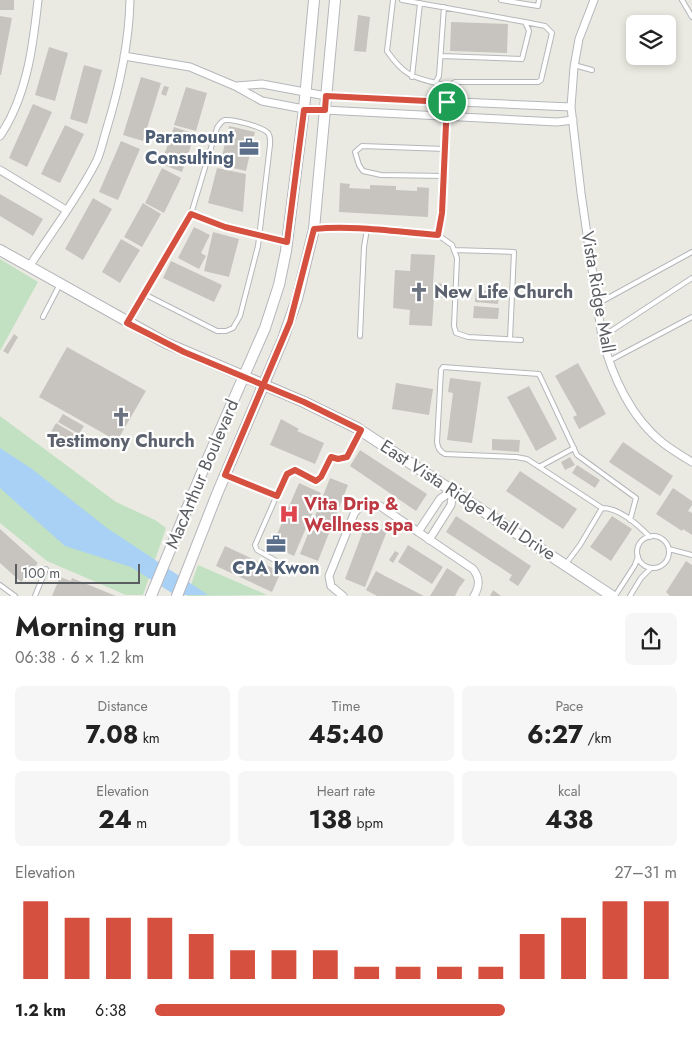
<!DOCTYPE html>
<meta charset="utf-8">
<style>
:root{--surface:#fff;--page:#f6f6f6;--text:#222;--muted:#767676;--accent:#d5503f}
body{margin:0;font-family:Jost,sans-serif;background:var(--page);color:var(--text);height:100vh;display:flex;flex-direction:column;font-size:19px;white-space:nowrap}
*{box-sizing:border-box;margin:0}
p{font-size:16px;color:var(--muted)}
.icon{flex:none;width:28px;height:28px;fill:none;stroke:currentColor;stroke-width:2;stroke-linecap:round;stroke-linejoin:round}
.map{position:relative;height:596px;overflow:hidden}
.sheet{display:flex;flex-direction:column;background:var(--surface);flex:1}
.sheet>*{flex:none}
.tools{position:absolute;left:626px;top:15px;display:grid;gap:10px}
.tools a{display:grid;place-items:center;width:50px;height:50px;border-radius:8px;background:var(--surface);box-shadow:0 2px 8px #0003;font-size:25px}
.scale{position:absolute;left:15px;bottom:12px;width:125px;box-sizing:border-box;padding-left:5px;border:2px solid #5a5d61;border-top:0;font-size:14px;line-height:18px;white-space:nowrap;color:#5a5d61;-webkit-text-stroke:4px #fff;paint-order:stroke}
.pin{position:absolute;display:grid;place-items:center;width:42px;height:42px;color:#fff;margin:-21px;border:2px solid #fff;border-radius:50%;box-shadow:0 1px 5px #0007}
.round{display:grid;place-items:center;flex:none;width:52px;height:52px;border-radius:8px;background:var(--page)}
.summary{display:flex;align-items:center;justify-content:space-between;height:85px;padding:0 15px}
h1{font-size:28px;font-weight:700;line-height:38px}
.figures{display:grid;grid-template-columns:repeat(3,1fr);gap:8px;height:85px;padding:5px 15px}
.figures div{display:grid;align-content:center;border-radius:8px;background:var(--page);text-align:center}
.figures b{font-size:25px;font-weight:700}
.figures small{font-size:14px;font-weight:400}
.figures p{font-size:14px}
.chart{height:140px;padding:10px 15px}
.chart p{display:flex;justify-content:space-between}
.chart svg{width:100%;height:90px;margin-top:5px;stroke:var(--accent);stroke-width:6}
ul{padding:0 15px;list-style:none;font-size:16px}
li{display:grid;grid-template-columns:80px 60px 1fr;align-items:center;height:38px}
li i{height:12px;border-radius:6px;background:var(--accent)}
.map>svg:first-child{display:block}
.green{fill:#c1e1c2}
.water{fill:#a9d1f5}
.building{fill:#c7c4bf}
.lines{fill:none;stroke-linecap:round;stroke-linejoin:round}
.lane-casing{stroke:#b4b7bb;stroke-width:6}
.street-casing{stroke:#b4b7bb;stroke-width:9}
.secondary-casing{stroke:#b4b6bb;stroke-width:12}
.lane{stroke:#fff;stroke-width:4}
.street{stroke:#fff;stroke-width:7}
.secondary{stroke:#fff;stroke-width:10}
.route-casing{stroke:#fff;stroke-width:10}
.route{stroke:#d5503f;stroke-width:6}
.labels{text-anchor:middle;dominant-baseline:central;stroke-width:4.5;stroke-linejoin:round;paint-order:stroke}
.service-label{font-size:18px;font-weight:bold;fill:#4e5e75;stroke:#fff;text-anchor:end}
.worship-label{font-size:18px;font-weight:bold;fill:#5b616d;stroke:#fff;text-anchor:start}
.street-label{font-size:18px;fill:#5a5d61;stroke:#fff}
.health-label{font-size:18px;font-weight:bold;fill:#be3a42;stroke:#fff;text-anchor:start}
</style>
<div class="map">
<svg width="692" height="596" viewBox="0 0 692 596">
<rect width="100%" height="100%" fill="#ebeae2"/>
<path class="green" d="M0,259L38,282L0,351Z
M0,416L116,502L155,520L166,528L143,595H126L47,561L0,523Z
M198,565L267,595L187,596Z"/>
<path class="water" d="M0,448L32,469L107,528L208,595H175L131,567L65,546L0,488Z"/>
<path class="building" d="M0,0H14V10H0Z
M358,15L370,17L366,52L354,51Z
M0,16L12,18L1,75H0Z
M451,22L508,24L507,53L450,51Z
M49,47L68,53L55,101L35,95Z
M84,65L102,70L87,124L70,119Z
M141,77L161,83L143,141L123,135Z
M164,86L169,87L166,96L161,94Z
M186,87L207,93L196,131L174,125Z
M33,104L52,112L27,167L9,158Z
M65,125L84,134L60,183L41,174Z
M229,126L255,132L246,171L220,165Z
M174,127L195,134L182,172L161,164Z
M121,141L140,149L118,200L99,192Z
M162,168L181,178L164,213L145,203Z
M217,168L246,174L243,212L208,203Z
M340,183L350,184L349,188L370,189V185L396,186V190L417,191V187L429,188L428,217L339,212Z
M0,194L43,219L33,236L0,216Z
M93,198L112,209L83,260L65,249Z
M143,203L161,214L142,247L124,237Z
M194,227L210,235L201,253L206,256L199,269L178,258Z
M213,232L239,239L229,277L204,271Z
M121,239L140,250L120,283L102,272Z
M411,254L435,255L433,283L447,284L446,298L434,297L432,326L409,325L410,310L393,308L395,270L410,271Z
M171,261L222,285L214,302L163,278Z
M476,290L499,292L498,304L475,302Z
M474,306L499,308L498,319L473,318Z
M14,334L18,337L8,354L3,351Z
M67,347L146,391L117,441L39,397Z
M578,363L606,414L579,429L573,417L577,415L555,376Z
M450,378L481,382L472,443L447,440L453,393L448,392Z
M396,383L433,389L429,415L392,409Z
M529,386L557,439L536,451L507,397Z
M63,414L84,426L79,434L58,422Z
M281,419L299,429L297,431L324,443L315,464L270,445Z
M56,423L78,436L73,444L51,432Z
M492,439L520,440L519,452L492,450Z
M623,442L673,476L660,496L609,462Z
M360,450L427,494L416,511L350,466Z
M570,457L575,465L565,470L561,462Z
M577,465L600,480L595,488L572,473Z
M520,471L577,509L563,529L506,491Z
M330,478L348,485L318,561L300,554Z
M299,483L321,493L294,556L272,546Z
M673,488L692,501V505L688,511L692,513V535L683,529L682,531L656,514Z
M456,516L531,566L518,586L509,580L512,575L446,532Z
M612,516L632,529L611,561L590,547Z
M366,523L387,531L365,587L345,579Z
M0,529L38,563L21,582L0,563Z
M408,545L443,567L432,584L398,562Z
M225,546L281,572L272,592L216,566Z
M395,551L399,553L393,563L389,560Z
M686,561L692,565V596H670L666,592Z
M447,568L465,580L459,588L455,596H430Z
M376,571L385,576L424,596H377L366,590Z
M60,577L71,581L72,578L116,596H52Z
M493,590L501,596H490Z"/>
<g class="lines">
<defs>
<path id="lane" d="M393,0L387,51C407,80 417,78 449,86
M402,0L525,22L529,31L522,59L441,56
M501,0L538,6L539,0
M682,0L692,17
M574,65L592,70
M412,77L420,3
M435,83L439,76L444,7
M444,176L381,175L363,171L359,165L355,152L362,146L445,149
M191,214L225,227L287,242
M316,229L327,228L367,229L438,235L452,245L457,258L454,326L456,333L468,337L521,340
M438,235L442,213L449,86L455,82H538L541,80L552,33L545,26L525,22
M454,250L514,252L510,339
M597,304L692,252
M43,317L59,286
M128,321L187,221L191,214L217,128C219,125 221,121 225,120C233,119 263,127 268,133C271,137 270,141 270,145L258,246L240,316L233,328L226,331H217L144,294
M360,336L364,247L367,229
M602,337L692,278
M609,361L692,317
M539,467L574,448
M227,476L277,495L287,474L295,470L316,481L321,477L331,457L338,459L347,457L361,430
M277,495L255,545L257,550L278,562
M630,520L636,498L577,455L539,374L443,367L441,370L437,442C438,448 439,451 445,454L516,457L527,459L602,508C620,508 638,525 650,537
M637 552a16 16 0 1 1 32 0a16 16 0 1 1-32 0Z
M669,549L692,555
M565,565L580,545L602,508
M0,585L15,596
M35,596L46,569
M615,596L635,565L638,556
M630,596L641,578L651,568"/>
<path id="street" d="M594,0L579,39L574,67L571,107L581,193L602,337C612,376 631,418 663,443C672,450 682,456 692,462
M124,56L190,67L235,86L262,101L304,109L557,122L573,120
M236,86L262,84L326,96L571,107
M0,136C27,96 33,46 38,0
M0,170L66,210
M29,267C52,231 78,198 97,160C101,151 103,141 106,131C119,89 129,44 130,0
M418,532L440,499L453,490
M429,540L451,505L453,490
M343,596L331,586L329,576L354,514C360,504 369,501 380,506L473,569C480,578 480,586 474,596"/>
<path id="secondary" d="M0,250L166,343L304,402L357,428L612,596
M151,596L205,465L265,328L279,285L286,251L304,109L314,0
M177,596L217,494L283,339L297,299L314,229L335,0"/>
</defs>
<use href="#lane" class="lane-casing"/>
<use href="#street" class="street-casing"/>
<use href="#secondary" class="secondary-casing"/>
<use href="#lane" class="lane"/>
<use href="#street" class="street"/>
<use href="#secondary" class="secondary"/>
</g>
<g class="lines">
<defs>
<path id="route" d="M447,102L326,96L325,110H304L287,242L225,227L191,214L127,323L184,352L304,402L361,430L347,457L338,459L331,457L321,477L316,481L295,470L287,474L277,496L225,475L290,322L314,229C354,225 397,232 438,235L442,213L447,102"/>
</defs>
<use href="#route" class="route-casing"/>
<use href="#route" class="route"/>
</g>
<defs>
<symbol id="office-bare" viewBox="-9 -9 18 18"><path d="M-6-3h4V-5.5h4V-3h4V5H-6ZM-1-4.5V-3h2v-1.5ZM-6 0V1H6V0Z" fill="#5c6f8a" stroke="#fff" stroke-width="2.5" paint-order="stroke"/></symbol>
<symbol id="church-bare" viewBox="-9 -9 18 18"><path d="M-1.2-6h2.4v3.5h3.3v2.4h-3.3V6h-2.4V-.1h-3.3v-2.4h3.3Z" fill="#6b7280" stroke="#fff" stroke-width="2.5" paint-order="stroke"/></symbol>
<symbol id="hospital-bare" viewBox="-9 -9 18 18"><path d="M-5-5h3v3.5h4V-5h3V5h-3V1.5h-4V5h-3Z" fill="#e0444e" stroke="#fff" stroke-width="2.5" paint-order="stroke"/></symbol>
</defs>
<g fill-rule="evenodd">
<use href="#office-bare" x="235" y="133" width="28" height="28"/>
<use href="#church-bare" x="405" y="278" width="28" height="28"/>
<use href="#church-bare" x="107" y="403" width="28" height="28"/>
<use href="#hospital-bare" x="275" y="500" width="28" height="28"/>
<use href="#office-bare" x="262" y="530" width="28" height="28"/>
</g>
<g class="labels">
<g class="service-label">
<text x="234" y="137">Paramount<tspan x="234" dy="21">Consulting</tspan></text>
<text x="276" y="568" text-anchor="middle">CPA Kwon</text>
</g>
<g class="worship-label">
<text x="434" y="292">New Life Church</text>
<text x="121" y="441" text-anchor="middle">Testimony Church</text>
</g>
<g class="street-label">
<text transform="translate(598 292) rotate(80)">Vista Ridge Mall</text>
<text transform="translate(202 474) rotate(-67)">MacArthur Boulevard</text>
<text transform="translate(468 500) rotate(33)">East Vista Ridge Mall Drive</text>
</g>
<g class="health-label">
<text x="304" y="504">Vita Drip &amp;<tspan x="304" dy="21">Wellness spa</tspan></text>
</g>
</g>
</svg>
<div class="tools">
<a><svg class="icon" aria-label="layers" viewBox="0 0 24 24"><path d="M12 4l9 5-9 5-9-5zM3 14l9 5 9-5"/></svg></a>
</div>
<div class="scale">100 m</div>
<div class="pin" style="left:447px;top:102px;background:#1e9e55"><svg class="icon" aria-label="arrive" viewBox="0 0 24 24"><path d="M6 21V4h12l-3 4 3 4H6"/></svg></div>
</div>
<section class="sheet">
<div class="summary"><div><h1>Morning run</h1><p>06:38 · 6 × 1.2 km</p></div><a class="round"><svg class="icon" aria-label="share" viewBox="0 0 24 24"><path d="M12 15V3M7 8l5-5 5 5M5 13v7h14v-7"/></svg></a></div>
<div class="figures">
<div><p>Distance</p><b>7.08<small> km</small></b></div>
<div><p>Time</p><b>45:40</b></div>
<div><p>Pace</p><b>6:27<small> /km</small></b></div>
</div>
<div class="figures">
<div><p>Elevation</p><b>24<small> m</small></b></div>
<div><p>Heart rate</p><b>138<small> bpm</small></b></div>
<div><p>kcal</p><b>438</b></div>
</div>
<div class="chart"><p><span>Elevation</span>27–31 m</p>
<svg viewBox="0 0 160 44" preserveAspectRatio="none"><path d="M5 44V6M15 44V14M25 44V14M35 44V14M45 44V22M55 44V30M65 44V30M75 44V30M85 44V38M95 44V38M105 44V38M115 44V38M125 44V22M135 44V14M145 44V6M155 44V6"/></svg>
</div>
<ul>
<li><b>1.2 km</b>6:38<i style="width:67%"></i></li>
</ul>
</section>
